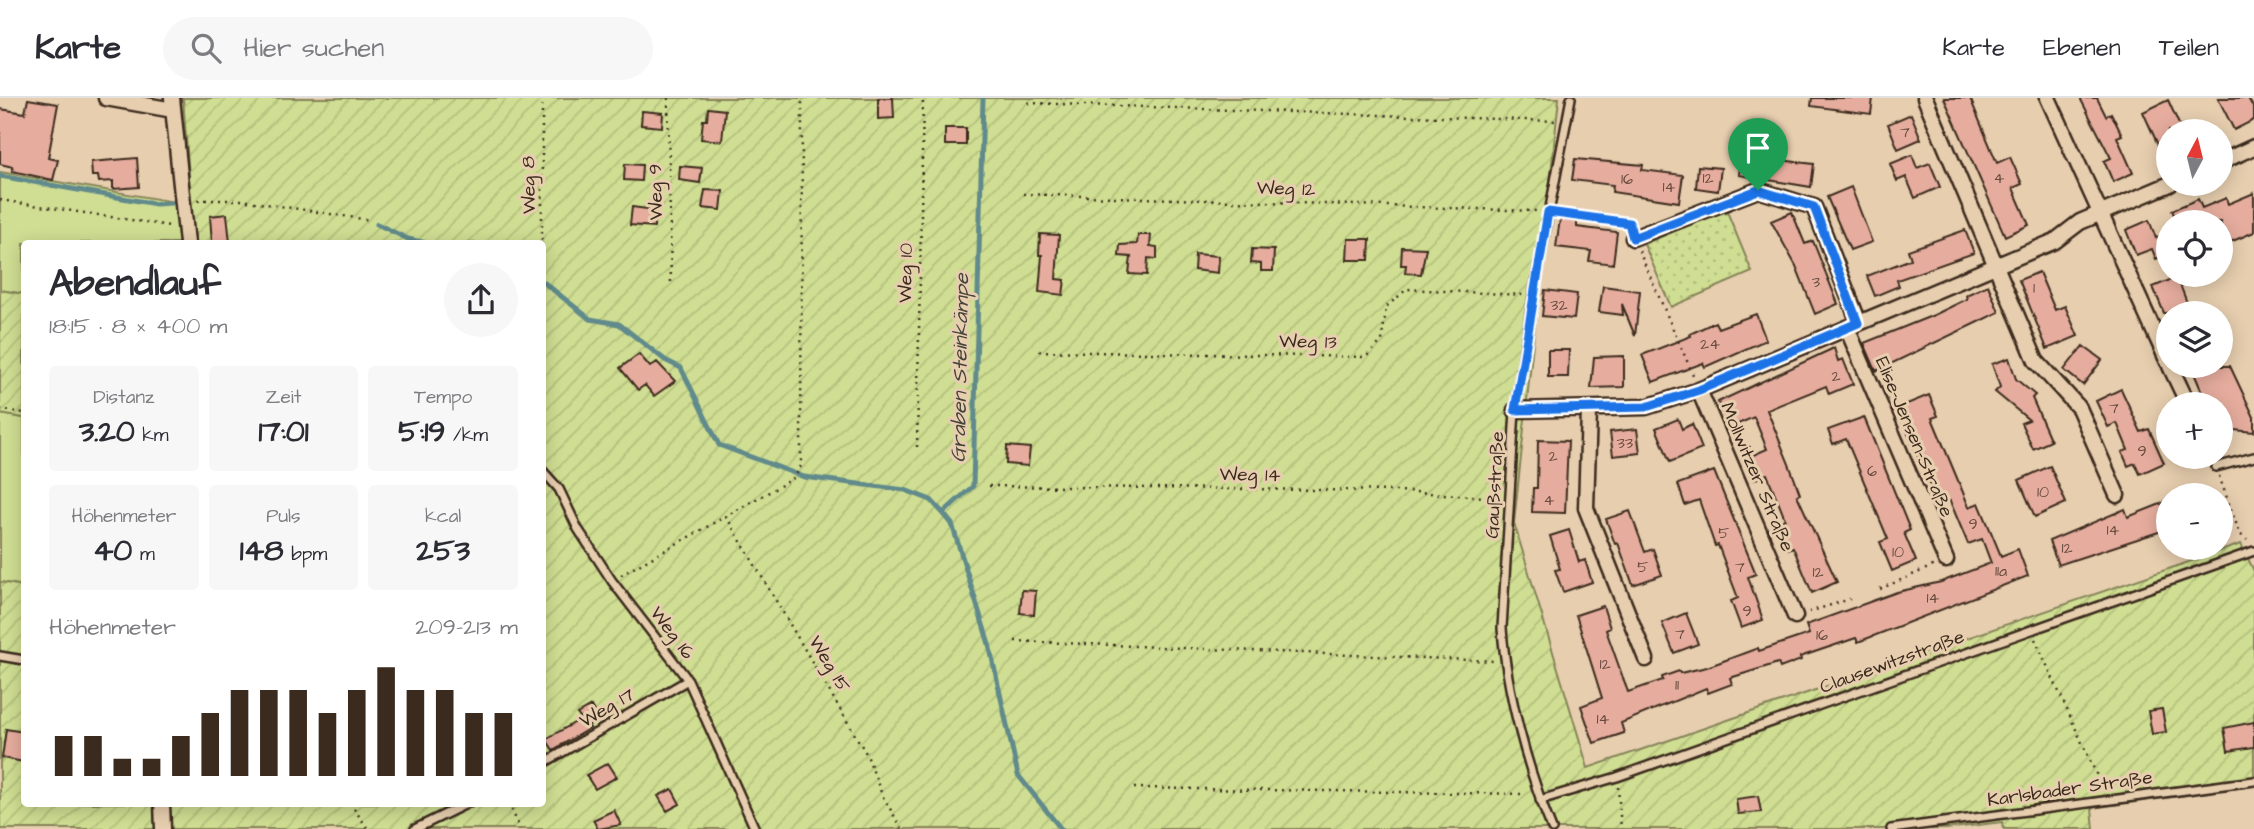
<!DOCTYPE html>
<html lang="de">
<meta charset="utf-8">
<style>
:root{--surface:#fff;--page:#f7f7f7;--text:#2b2b33;--muted:#7c7c81;--line:#e1e1e2;--accent:#3b2a1e}
body{margin:0;font-family:"Architects Daughter",sans-serif;background:var(--page);color:var(--text);height:100vh;display:flex;flex-direction:column;font-size:26px;white-space:nowrap}
*{box-sizing:border-box;margin:0}
p{font-size:23px;color:var(--muted)}
.icon{flex:none;width:38px;height:38px;fill:none;stroke:currentColor;stroke-width:2;stroke-linecap:round;stroke-linejoin:round}
.map{position:relative;flex:1;overflow:hidden}
.drawer{position:absolute;left:21px;top:142px;width:525px;height:567px;display:flex;flex-direction:column;background:var(--surface);border-radius:7px;box-shadow:0 4px 18px #0003}
.drawer>*{flex:none}
.needle{width:46px;rotate:7deg}
.fabs{position:absolute;left:2156px;top:21px;display:grid;gap:14px}
.fabs a{display:grid;place-items:center;width:77px;height:77px;border-radius:50%;background:var(--surface);box-shadow:0 4px 18px #0003;font-size:35px}
.pin{position:absolute;display:grid;place-items:center;width:60px;height:60px;color:#fff;margin:-72px -30px;border-radius:50% 50% 50% 0;rotate:-45deg;box-shadow:0 0 7px #0007}
.pin .icon{rotate:45deg}
.round{display:grid;place-items:center;flex:none;width:74px;height:74px;border-radius:37px;background:var(--page)}
.summary{display:flex;align-items:center;justify-content:space-between;height:119px;padding:0 28px}
h1{font-size:38px;font-weight:700;line-height:52px}
.stats{display:grid;grid-template-columns:repeat(3,1fr);gap:10px;height:119px;padding:7px 28px}
.stats div{display:grid;align-content:center;border-radius:7px;background:var(--page);text-align:center}
.stats b{font-size:30px;font-weight:700}
.stats small{font-size:19px;font-weight:400}
.stats p{font-size:19px}
.chart{height:196px;padding:14px 28px}
.chart p{display:flex;justify-content:space-between}
.chart svg{width:100%;height:126px;margin-top:7px;stroke:var(--accent);stroke-width:6}
header{display:flex;align-items:center;gap:42px;box-sizing:border-box;height:98px;padding:0 35px;background:var(--surface);border-bottom:2px solid var(--line)}
header strong{font-size:33px}
nav{display:flex;gap:38px;margin-inline-start:auto;font-size:24px}
.search{width:490px;height:63px;background:var(--page);display:flex;align-items:center;gap:18px;box-sizing:border-box;padding:0 24px;border-radius:38px;color:var(--muted);font-size:26px}
.map>svg:first-child{display:block}
.grass{fill:#cfde92;stroke:#858458;stroke-width:2}
.park{fill:url(#park-dots);stroke:#858458;stroke-width:2}
.garden{fill:url(#garden-furrows);stroke:#858458;stroke-width:2}
.lines{fill:none;stroke-linecap:round;stroke-linejoin:round}
.stream{stroke:#608a8b;stroke-width:5}
.building{fill:#e6ad9e;stroke:#3b2a1e;stroke-width:2}
.lane-casing{stroke:#3b2a1e;stroke-width:12}
.street-casing{stroke:#3b2a1e;stroke-width:19}
.path{stroke:#3b2a1e;stroke-width:2.5;stroke-dasharray:2 5;stroke-linecap:butt}
.lane{stroke:#e7ceaf;stroke-width:7}
.street{stroke:#e7ceaf;stroke-width:14}
.route-casing{stroke:#fff;stroke-width:14}
.route{stroke:#1a73e8;stroke-width:9}
.labels{text-anchor:middle;dominant-baseline:central;stroke-width:6;stroke-linejoin:round;paint-order:stroke}
.number-label{font-size:16px;fill:#664b3e}
.street-label{font-size:19px;fill:#3b2a1e;stroke:#e7ceaf}
.water-label{font-size:21px;font-style:italic;fill:#444239;stroke:#e7ceaf}
</style>
<header>
<strong>Karte</strong>
<div class="search"><svg class="icon" aria-label="search" viewBox="0 0 24 24"><circle cx="10" cy="10" r="6"/><path d="M15 15l6 6"/></svg>Hier suchen</div>
<nav><a>Karte</a><a>Ebenen</a><a>Teilen</a></nav>
</header>
<div class="map">
<svg width="2254" height="731" viewBox="0 0 2254 731">
<defs>
<pattern id="park-dots" width="8" height="8" patternUnits="userSpaceOnUse" patternTransform="scale(1.75)"><rect width="8" height="8" fill="#cfde92"/><path d="M2 2h.1M6 6h.1" fill="none" stroke="#b3bf7d" stroke-width="1.8" stroke-linecap="round"/></pattern>
<pattern id="garden-furrows" width="10" height="10" patternUnits="userSpaceOnUse" patternTransform="scale(1.75)"><rect width="10" height="10" fill="#cfde92"/><path d="M-1 1l2-2M0 10L10 0M9 11l2-2" fill="none" stroke="#b3bf7d"/></pattern>
</defs>
<rect width="100%" height="100%" fill="#e7ceaf"/>
<filter id="ink" filterUnits="userSpaceOnUse"><feTurbulence type="fractalNoise" baseFrequency=".0143" numOctaves="2"/><feDisplacementMap in="SourceGraphic" scale="14" xChannelSelector="R" yChannelSelector="G"/><feConvolveMatrix kernelMatrix="1 2 1 2 8 2 1 2 1" color-interpolation-filters="sRGB"/></filter>
<g filter="url(#ink)">
<path class="grass" d="M0,74L175,104L180,145H24V196L0,192Z
M0,316L24,320V488L0,484Z"/>
<path class="park" d="M1726,111L1752,174L1671,209L1644,146Z"/>
<path class="garden" d="M183,0H1559L1514,425L1588,670L2241,446L2254,473V688L2092,710L2094,731H2004L2002,724L1946,731H0V484L24,488V705H542V145H194Z
M0,192L24,196V320L0,316Z"/>
<g class="lines">
<path class="stream" d="M0,78L156,106L171,105
M377,126L408,141L426,145
M542,183L590,221L619,226L665,262L681,270L719,347L804,379L905,392L931,402L943,415L973,388L983,0
M943,415L952,426L989,546L1018,677L1061,731"/>
</g>
<path class="building" d="M878,0H893L894,20L878,21Z
M1812,0H1873L1871,16L1811,8Z
M1944,0H1970L1997,65L2010,59L2022,86L2013,90L2029,127L2005,138Z
M2080,0H2097L2106,18L2111,15L2122,37L2117,39L2133,75L2113,84L2104,63L2111,60Z
M2218,0H2248L2254,11V22L2234,32Z
M28,1L58,6L48,60L58,62L53,82L12,73L13,69L0,66V11L25,15Z
M2168,2L2182,33H2168V69L2143,14Z
M708,10L725,12L722,43L701,41L703,22H707Z
M642,13L663,15L662,29L641,27Z
M1911,16L1921,41L1898,51L1888,26Z
M945,30H966V47H945Z
M1742,52L1770,56L1769,61L1814,66L1811,89L1739,77Z
M1912,57L1917,70L1930,65L1940,89L1915,100L1906,79L1897,83L1890,66Z
M137,60L139,89L113,91V83L99,84L98,78H92L91,64Z
M1575,61L1643,67L1642,72L1683,77L1679,104L1612,94L1613,87L1572,82Z
M625,66L642,67L641,83L624,82Z
M680,68L702,70L700,85L679,82Z
M1698,68L1721,70L1718,93L1696,90Z
M1851,89L1872,144L1850,152L1827,99Z
M705,92L723,93L721,112L702,110Z
M2254,95V134L2221,148V124H2170L2176,122L2172,112L2198,101L2202,110L2226,100L2228,106Z
M632,109L655,112L654,129L630,127Z
M1792,114L1805,146L1813,143L1838,206L1815,216L1796,168L1771,123Z
M227,116L230,145H212L210,118Z
M1560,121L1577,123V129L1617,134L1613,166L1589,163L1591,153L1556,149Z
M2149,122L2156,140L2168,134V156L2156,161L2152,151L2136,157L2126,132Z
M1965,132L1974,155L1897,182L1899,188L1875,198L1867,178L1911,161L1908,152Z
M1040,136L1059,137L1056,181L1065,182L1063,197L1039,194L1042,157H1039Z
M1138,137H1151L1150,148L1157,149V161L1148,160L1147,177L1129,176L1131,159L1119,158L1120,147L1137,146Z
M1348,141H1370L1369,162H1347Z
M1402,149L1426,150L1421,176L1405,175L1406,167H1401Z
M1252,151L1274,152L1273,173H1261V166L1251,165Z
M1195,156L1219,158L1218,175L1194,172Z
M2039,174L2055,212L2065,208L2078,238L2047,251L2019,182Z
M2177,179L2191,215H2164L2153,189Z
M1988,187L1999,214L1876,273L1864,245L1934,217L1967,201L1966,197Z
M1603,188L1640,193L1635,238L1622,206L1623,217L1599,214Z
M1545,192L1577,196L1574,221L1542,218Z
M1756,216L1766,242L1705,269L1703,265L1653,284L1642,257L1691,238L1690,236L1715,224L1718,230Z
M2083,248L2102,262L2083,287L2064,272Z
M1834,250L1838,263L1843,261L1853,286L1829,296L1826,288L1767,312L1789,366L1800,396L1797,397L1837,484L1812,495L1793,449L1788,451L1777,425L1785,421L1767,376L1753,382L1744,361L1767,351L1754,319L1729,330L1718,304Z
M1548,252H1569L1568,279H1548Z
M639,256L650,269L657,264L675,283L654,298L645,287L638,292L620,270Z
M1624,258V289L1591,290L1594,259Z
M2009,260L2016,281L2035,297L2032,300L2051,343L2033,351L2021,325L2029,322L1995,294L2000,289L1992,266Z
M2191,268H2230L2254,319V334L2223,331L2225,311L2221,313V306H2207Z
M2121,291L2141,334L2149,331L2164,365L2140,376L2135,365L2128,368L2122,354L2128,352L2117,325L2108,329L2096,303Z
M1929,297L1938,318L1932,320L1969,409L1979,405L2001,458L2018,451L2028,478L1858,544L1856,540L1800,559L1801,562L1780,570L1778,565L1730,580L1732,586L1708,595L1706,590L1621,625L1624,635L1594,645L1581,608L1602,600L1576,517L1603,508L1610,530L1606,532L1628,594L1663,582L1662,579L1679,573L1680,575L1707,569L1758,550L1759,553L1809,536L1806,527L1897,494L1941,484L1991,465L1982,441L1968,446L1950,403L1939,407L1897,310Z
M1864,319L1910,432L1904,435L1916,463L1892,473L1880,444L1888,441L1846,341L1833,346L1828,332Z
M1678,321L1682,331L1692,326L1702,351L1670,364L1656,330Z
M1637,331L1640,355L1613,358L1610,334Z
M1538,342L1568,343L1565,415L1532,414L1533,390H1537Z
M1007,348L1030,350L1028,368L1006,366Z
M2050,368L2066,405L2035,419L2019,382Z
M1714,373L1756,476L1748,479L1763,522L1741,530L1731,503L1738,500L1718,447L1715,448L1699,402L1685,407L1678,386Z
M2168,403V431L2058,467L2049,443L2125,411L2128,419Z
M1630,413L1645,454L1653,451L1662,477L1633,487L1618,445L1615,446L1606,421Z
M1569,432L1579,464L1585,462L1592,484L1563,494L1555,472L1560,471L1550,438Z
M1022,492L1036,493L1034,517L1020,515Z
M1686,515L1698,546L1674,555L1662,525Z
M591,608L598,621L588,628L590,630L553,652L546,641L581,621L577,616Z
M2162,611L2166,634L2152,636L2148,613Z
M2254,624V649L2228,653L2224,630Z
M6,631L24,634V664L2,660Z
M608,665L617,679L595,691L586,677Z
M672,691L680,706L667,713L658,698Z
M1758,698L1761,714L1738,716L1736,701Z
M614,712L621,727L598,731L593,722Z"/>
<g class="lines">
<defs>
<path id="lane" d="M2216,369L2254,359
M542,372L559,391L578,431L612,483L688,582L755,731
M0,558L24,562
M542,666L688,582
M1540,702L1617,679L2254,453
M415,731L468,705
M1552,731C1528,673 1506,592 1502,530L1515,312L1533,198L1571,0
M1891,731L2254,683"/>
<path id="street" d="M106,0L173,12
M172,0L187,145
M1925,0L2036,263L2079,310L2117,397
M2048,0L2168,264
M2221,64L2254,49
M1633,140L1758,92L1814,109L1859,225
M1847,230L1946,462
M2170,268L2188,306
M1699,292L1795,518
M1515,312L1646,309L1699,292L2055,143L2080,124L2170,86
M1589,313L1586,410L1646,561
M162,705L163,731"/>
</defs>
<use href="#lane" class="lane-casing"/>
<use href="#street" class="street-casing"/>
<path class="path" d="M542,0V172
M668,0L671,188
M1028,5L1557,23
M1023,96L1538,113
M0,102L170,128
M198,102H241L369,122
M1562,116L1628,125
M1639,153L1694,279
M1039,253L1366,259L1382,243L1386,209L1407,191L1523,197
M0,311L24,315
M917,349L923,0
M2219,378L2240,436L2247,442
M989,388L1400,393L1500,400
M726,418L867,657L882,697L902,731
M621,477L794,380L801,368L802,0
M1880,491L1933,468
M1809,514L1850,501
M2035,541L2103,691
M1015,543L1495,563
M1618,689L1621,731
M1134,690L1526,696
M350,705L368,731
M509,705L520,731"/>
<use href="#lane" class="lane"/>
<use href="#street" class="street"/>
</g>
</g>
<g class="lines" filter="url(#ink)">
<defs>
<path id="route" d="M1758,92L1814,109L1858,225L1699,292L1646,309L1515,312L1548,114L1629,125L1633,140Z"/>
</defs>
<use href="#route" class="route-casing"/>
<use href="#route" class="route"/>
</g>
<g class="labels">
<g class="number-label">
<text x="1905" y="34">7</text>
<text x="1708" y="80">12</text>
<text x="1999" y="80">4</text>
<text x="1627" y="81">16</text>
<text x="1669" y="89">14</text>
<text x="1816" y="184">3</text>
<text x="2034" y="190">1</text>
<text x="1559" y="207">32</text>
<text x="1710" y="246">24</text>
<text x="1836" y="278">2</text>
<text x="2114" y="310">7</text>
<text x="1625" y="345">33</text>
<text x="2142" y="353">9</text>
<text x="1553" y="358">2</text>
<text x="1872" y="373">6</text>
<text x="2043" y="394">10</text>
<text x="1549" y="402">4</text>
<text x="1973" y="426">9</text>
<text x="2113" y="432">14</text>
<text x="1724" y="435">5</text>
<text x="2067" y="450">12</text>
<text x="1898" y="454">10</text>
<text x="1643" y="469">5</text>
<text x="1740" y="469">7</text>
<text x="2001" y="473">11a</text>
<text x="1818" y="474">12</text>
<text x="1933" y="500">14</text>
<text x="1747" y="513">9</text>
<text x="1680" y="536">7</text>
<text x="1822" y="537">16</text>
<text x="1605" y="566">12</text>
<text x="1677" y="587">11</text>
<text x="1603" y="621">14</text>
</g>
<g class="street-label">
<text transform="translate(529 87) rotate(-91)">Weg 8</text>
<text transform="translate(1286 91) rotate(2)">Weg 12</text>
<text transform="translate(656 94) rotate(-91)">Weg 9</text>
<text transform="translate(906 175) rotate(-89)">Weg 10</text>
<text transform="translate(1308 244) rotate(1)">Weg 13</text>
<text transform="translate(1914 339) rotate(67)">Elise-Jensen-Straße</text>
<text transform="translate(1250 377) rotate(1)">Weg 14</text>
<text transform="translate(1757 379) rotate(67)">Mollwitzer Straße</text>
<text transform="translate(1495 387) rotate(-87)">Gaußstraße</text>
<text transform="translate(672 535) rotate(53)">Weg 16</text>
<text transform="translate(1892 564) rotate(-20)">Clausewitzstraße</text>
<text transform="translate(829 566) rotate(59)">Weg 15</text>
<text transform="translate(607 610) rotate(-30)">Weg 17</text>
<text transform="translate(2070 691) rotate(-8)">Karlsbader Straße</text>
</g>
<g class="water-label">
<text transform="translate(960 270) rotate(-89)">Graben Steinkämpe</text>
</g>
</g>
</svg>
<div class="fabs">
<a><svg class="needle" viewBox="-14 -14 28 28"><path d="M0-13l5 13h-10z" fill="#e53935"/><path d="M0 13l5-13h-10z" fill="#7c7c81"/></svg></a>
<a><svg class="icon" aria-label="locate" viewBox="0 0 24 24"><circle cx="12" cy="12" r="6"/><path d="M12 2v4M12 18v4M2 12h4M18 12h4"/></svg></a>
<a><svg class="icon" aria-label="layers" viewBox="0 0 24 24"><path d="M12 4l9 5-9 5-9-5zM3 14l9 5 9-5"/></svg></a>
<a>+</a>
<a>−</a>
</div>
<div class="pin" style="left:1758px;top:92px;background:#1e9e55"><svg class="icon" aria-label="arrive" viewBox="0 0 24 24"><path d="M6 21V4h12l-3 4 3 4H6"/></svg></div>
<section class="drawer">
<div class="summary"><div><h1>Abendlauf</h1><p>18:15 · 8 × 400 m</p></div><a class="round"><svg class="icon" aria-label="share" viewBox="0 0 24 24"><path d="M12 15V3M7 8l5-5 5 5M5 13v7h14v-7"/></svg></a></div>
<div class="stats">
<div><p>Distanz</p><b>3.20<small> km</small></b></div>
<div><p>Zeit</p><b>17:01</b></div>
<div><p>Tempo</p><b>5:19<small> /km</small></b></div>
</div>
<div class="stats">
<div><p>Höhenmeter</p><b>40<small> m</small></b></div>
<div><p>Puls</p><b>148<small> bpm</small></b></div>
<div><p>kcal</p><b>253</b></div>
</div>
<div class="chart"><p><span>Höhenmeter</span>209–213 m</p>
<svg viewBox="0 0 160 44" preserveAspectRatio="none"><path d="M5 44V30M15 44V30M25 44V38M35 44V38M45 44V30M55 44V22M65 44V14M75 44V14M85 44V14M95 44V22M105 44V14M115 44V6M125 44V14M135 44V14M145 44V22M155 44V22"/></svg>
</div>
</section>
</div>
